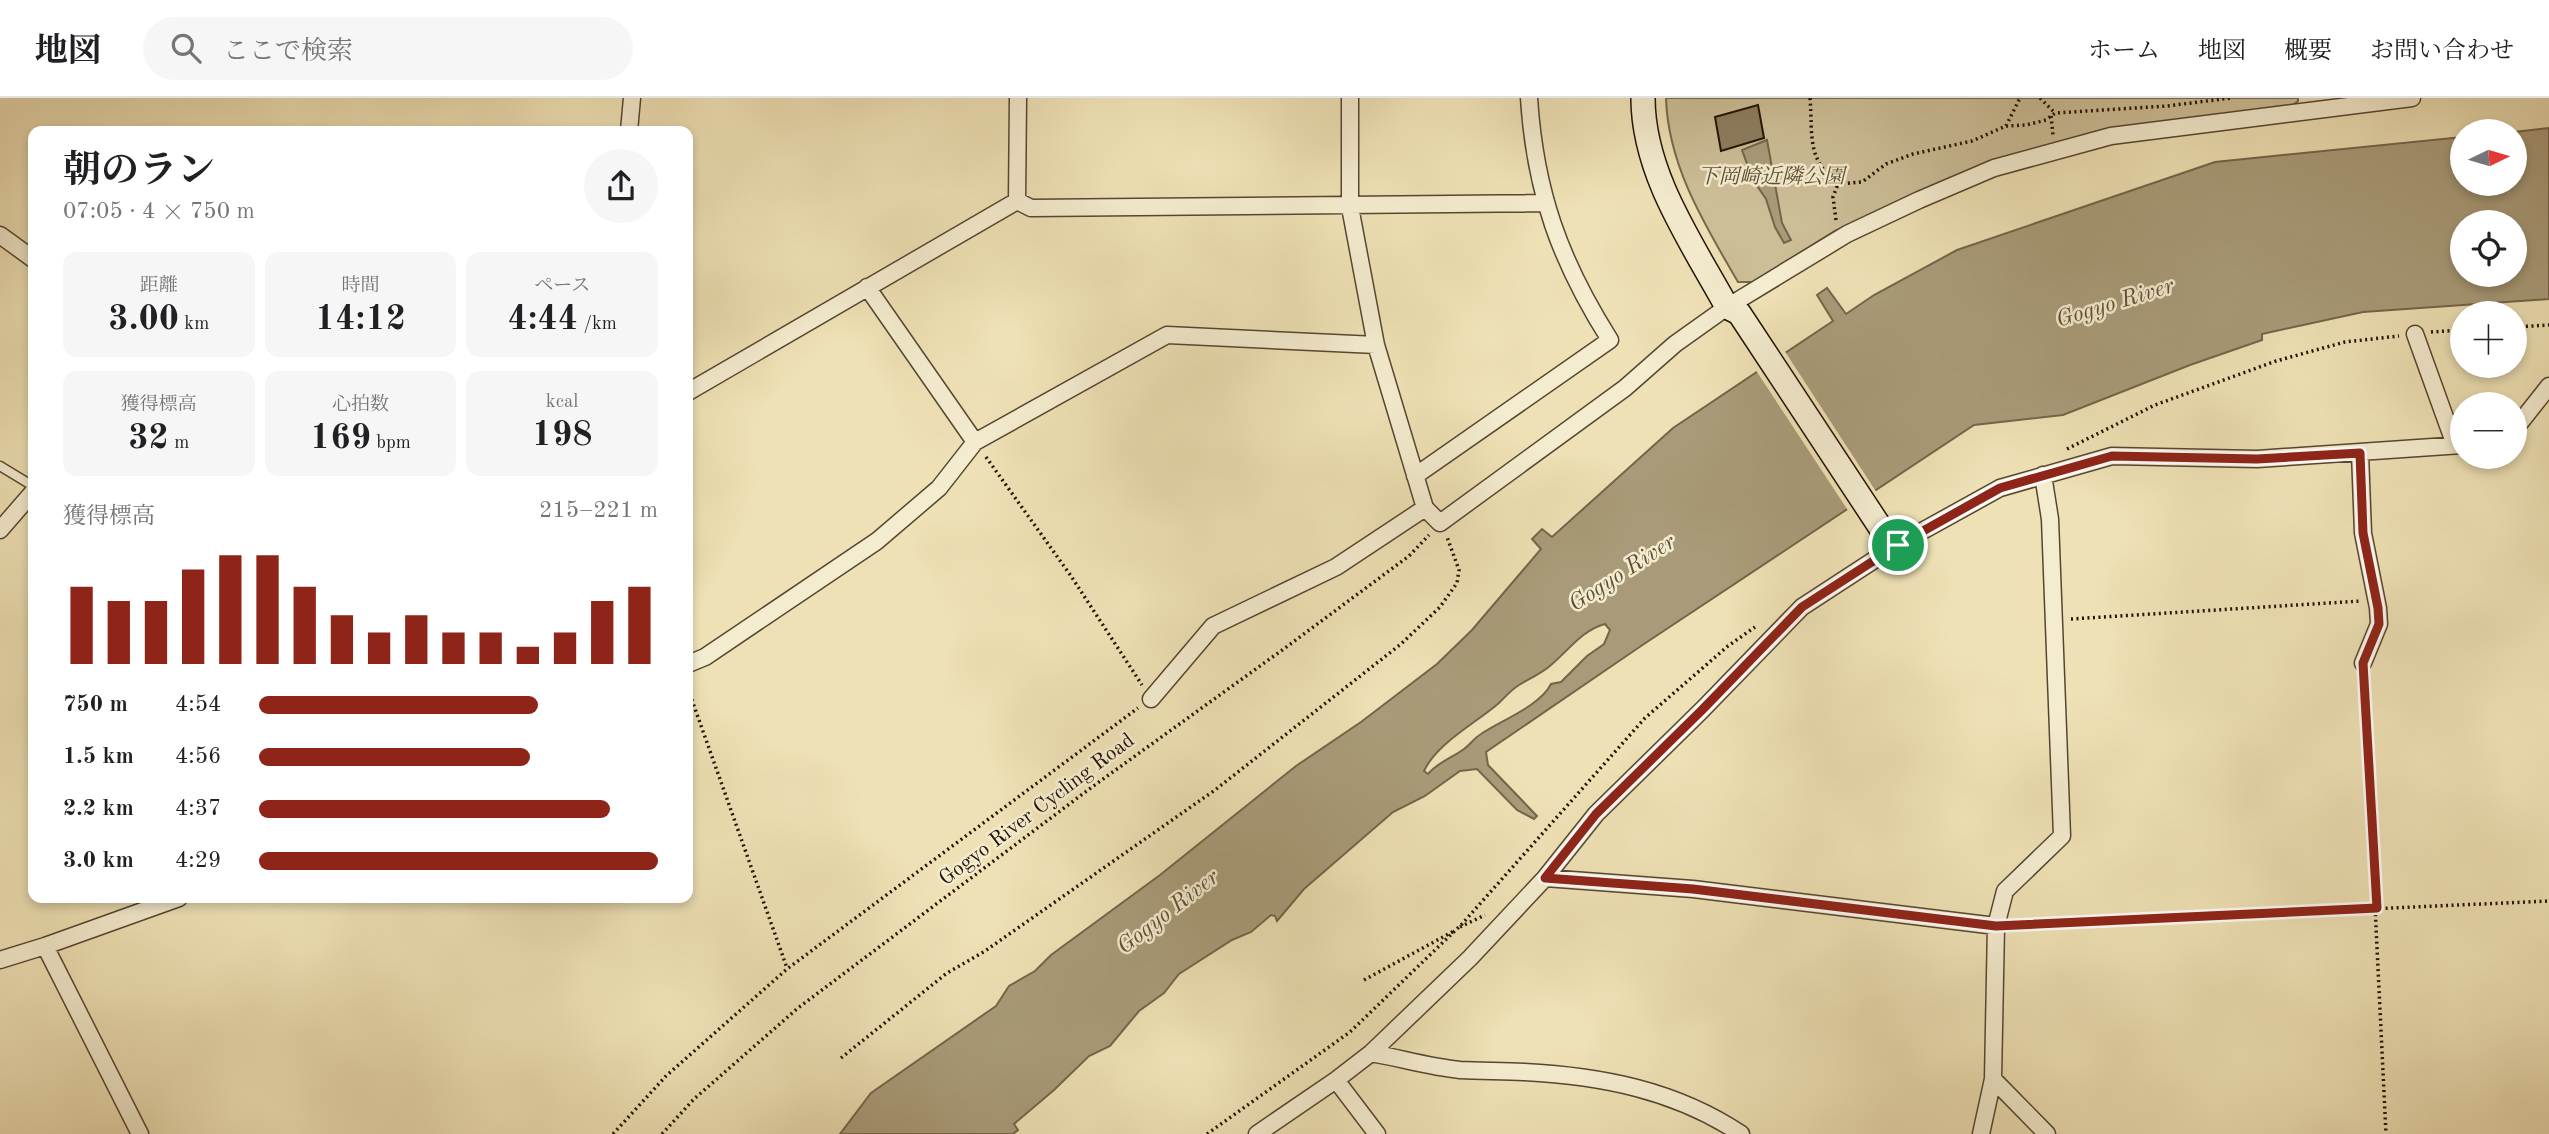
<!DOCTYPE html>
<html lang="ja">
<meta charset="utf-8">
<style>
:root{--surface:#fff;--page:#f6f6f6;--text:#202124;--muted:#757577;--line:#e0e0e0;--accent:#8f2418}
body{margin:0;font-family:"Old Standard TT","Noto Serif JP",serif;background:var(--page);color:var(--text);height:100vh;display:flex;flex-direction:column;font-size:26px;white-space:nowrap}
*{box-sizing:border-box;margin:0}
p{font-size:23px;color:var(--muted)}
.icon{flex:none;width:38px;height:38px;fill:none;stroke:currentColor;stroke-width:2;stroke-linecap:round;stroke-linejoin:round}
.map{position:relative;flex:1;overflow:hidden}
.side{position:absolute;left:28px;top:28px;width:665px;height:777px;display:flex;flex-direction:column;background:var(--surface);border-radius:14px;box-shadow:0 4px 10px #0003}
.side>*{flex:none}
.needle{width:46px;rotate:85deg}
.tools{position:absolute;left:2450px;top:21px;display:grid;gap:14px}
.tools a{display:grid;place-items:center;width:77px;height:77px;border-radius:50%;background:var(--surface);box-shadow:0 4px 10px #0003;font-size:35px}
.pin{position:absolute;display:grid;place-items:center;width:60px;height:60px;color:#fff;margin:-30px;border:4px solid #fff;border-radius:50%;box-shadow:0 2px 7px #0007}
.round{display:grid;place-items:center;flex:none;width:74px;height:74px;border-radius:37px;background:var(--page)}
.headline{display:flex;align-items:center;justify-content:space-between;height:119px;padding:0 35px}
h1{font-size:38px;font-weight:700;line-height:52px}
.metrics{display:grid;grid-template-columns:repeat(3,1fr);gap:10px;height:119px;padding:7px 35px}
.metrics div{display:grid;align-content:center;border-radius:14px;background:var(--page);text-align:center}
.metrics b{font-size:35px;font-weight:700}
.metrics small{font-size:19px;font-weight:400}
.metrics p{font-size:19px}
.chart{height:196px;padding:14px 35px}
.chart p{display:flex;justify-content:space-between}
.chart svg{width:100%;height:126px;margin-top:7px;stroke:var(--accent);stroke-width:6}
ul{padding:0 35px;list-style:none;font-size:23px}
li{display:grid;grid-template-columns:112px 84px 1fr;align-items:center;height:52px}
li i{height:18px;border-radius:9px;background:var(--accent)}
header{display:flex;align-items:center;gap:42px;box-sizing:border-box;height:98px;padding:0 35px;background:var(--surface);border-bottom:2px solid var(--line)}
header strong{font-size:33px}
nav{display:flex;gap:38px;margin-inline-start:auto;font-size:24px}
.search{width:490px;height:63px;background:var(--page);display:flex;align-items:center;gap:18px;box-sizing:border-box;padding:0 24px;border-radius:38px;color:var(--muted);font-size:26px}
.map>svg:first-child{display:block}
.green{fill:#ccbe97;stroke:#78684e;stroke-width:2}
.water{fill:#a99b79;stroke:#74654a;stroke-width:2;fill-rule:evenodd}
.pier{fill:#eee1b5}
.building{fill:#8d7e60;stroke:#241304;stroke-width:2}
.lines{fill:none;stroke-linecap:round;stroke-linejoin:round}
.lane-casing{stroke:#564630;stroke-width:11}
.street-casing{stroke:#564630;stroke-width:19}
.secondary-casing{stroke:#241304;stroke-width:26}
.path{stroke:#241304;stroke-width:3.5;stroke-dasharray:2 3.5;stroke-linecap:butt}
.lane{stroke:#f4eccf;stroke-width:8}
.street{stroke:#f4eccf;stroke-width:16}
.secondary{stroke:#f4eccf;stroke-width:23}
.route-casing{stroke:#fff;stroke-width:14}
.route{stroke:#8f2418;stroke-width:9}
.labels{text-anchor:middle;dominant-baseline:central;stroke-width:5;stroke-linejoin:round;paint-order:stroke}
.park-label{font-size:21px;font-style:italic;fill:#5f4f37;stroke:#f4eccf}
.street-label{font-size:21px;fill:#241304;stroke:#f4eccf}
.water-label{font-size:23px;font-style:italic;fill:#605039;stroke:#f4eccf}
</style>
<header>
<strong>地図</strong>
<div class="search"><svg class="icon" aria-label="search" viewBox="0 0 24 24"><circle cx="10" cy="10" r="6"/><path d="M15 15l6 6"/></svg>ここで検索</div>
<nav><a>ホーム</a><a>地図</a><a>概要</a><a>お問い合わせ</a></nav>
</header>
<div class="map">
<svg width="2549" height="1036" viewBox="0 0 2549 1036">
<rect width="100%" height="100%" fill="#eee1b5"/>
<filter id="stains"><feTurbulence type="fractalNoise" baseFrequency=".00286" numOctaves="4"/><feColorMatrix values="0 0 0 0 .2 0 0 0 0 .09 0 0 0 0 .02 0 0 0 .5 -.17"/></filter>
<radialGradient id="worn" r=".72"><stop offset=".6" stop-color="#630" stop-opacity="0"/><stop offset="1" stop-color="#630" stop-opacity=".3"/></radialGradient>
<path class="green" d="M1666,0H2298V3L2288,11L1999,62L1835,133L1753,184H1738C1705,127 1668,68 1666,0Z"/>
<path class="water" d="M2549,30V201L2363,214L2262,236V242L2190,267L2063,317L1974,327L1641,548L1486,654L1488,667L1537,718L1534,721L1517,712L1477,671L1460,673L1425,698L1393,714L1304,791L1277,823L1275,818L1271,817L1251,834L1232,842L1179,876L1164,895L1139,913L1110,948L1089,958L1054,992L1014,1026L1018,1032L1013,1036H840L871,995L996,908L1009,888L1035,873L1051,857L1160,777L1296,668L1361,624L1437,566L1472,532L1541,451L1532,441L1542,431L1552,439L1673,330L1833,223L1817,197L1827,190L1846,216L1874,197L1957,152L2215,64L2462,39V86H2515V34ZM2462,124H2515V177H2462ZM1605,526L1610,532L1604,546L1587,558L1561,584L1551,586C1540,608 1502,622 1481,636C1474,640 1470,647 1464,651C1452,660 1438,664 1428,676L1424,673C1437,645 1476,625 1499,605C1505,599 1511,592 1519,587C1530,580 1541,576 1551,567C1568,553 1582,532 1605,526Z
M1767,42L1782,125L1791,142L1784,145L1775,129L1766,101L1753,82L1742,52Z"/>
<path class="pier" d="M1784,252L1877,395L1849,414L1755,271Z"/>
<path class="building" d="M1758,7L1764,40L1721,53L1715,19Z"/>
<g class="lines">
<defs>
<path id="lane" d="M0,368L33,388"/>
<path id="street" d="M1350,0V109L1376,247L1425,410L1440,425L1625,290L1675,246L1727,209L1847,136L1919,102L1994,70L2111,38L2412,0
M629,33L632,0
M1017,103L1031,110L1545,105
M1017,103L1018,0
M0,137L33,161
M867,189L975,344L1167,237L1376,247
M2415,236L2455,347
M688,294L1017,103
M2515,331L2549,288
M2360,355L2363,435L2378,510L2379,526L2363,565
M1415,378L1610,242C1560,163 1535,94 1529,0
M0,432L33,394
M688,566L705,559L877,443L939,390L975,344
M1151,601L1213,528L1336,469L1425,410
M1545,780L1693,791L1996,828
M45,848L140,1036
M0,862L45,848L179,800
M1371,955C1400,960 1430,969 1460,972C1481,973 1502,973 1524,974C1601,978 1675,992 1741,1036
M1993,981L2047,1036
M1336,982L1377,1036
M1257,1036L1336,982L1371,955L1470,860L1545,780L1596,716L1702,612L1802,509L1897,447L2000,390L2112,358L2257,361L2462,347
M1981,1036L1993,981L1996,828L2005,793L2062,738L2050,421L2043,377"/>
<path id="secondary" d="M1643,0C1643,76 1692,145 1727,209L1739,215L1888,441L1897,447"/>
</defs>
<use href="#lane" class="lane-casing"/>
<use href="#street" class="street-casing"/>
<use href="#secondary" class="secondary-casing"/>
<path class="path" d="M1810,0C1813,37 1806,61 1838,86L1862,84L1886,66L1913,56L1972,43L2006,28L2026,27L2046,22L2055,15L2167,8L2231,0
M2040,0L2055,15
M2051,18L2053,37
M2006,28L2020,0
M1836,122L1833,99L1838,86
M2515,229L2549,227
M2431,234L2462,232
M2067,351L2155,307L2276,263L2345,244L2399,238
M986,359L1071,478L1142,587
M2071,521L2361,503
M2364,580L2386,1036
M688,591L787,870
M2012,827L2549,803
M1460,829L1485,817
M1364,882L1454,833
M841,960L947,875L985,853L1215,692L1401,546L1440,509L1457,485L1459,472L1447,439
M613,1036L666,978L787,871L1138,610
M662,1036L694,1001L798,910L1092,689L1285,550L1409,458L1429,437
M1207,1036L1350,934L1462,826L1645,620L1728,548L1755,529"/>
<use href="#lane" class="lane"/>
<use href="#street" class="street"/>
<use href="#secondary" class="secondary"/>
</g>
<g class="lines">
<defs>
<path id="route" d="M2360,355L2363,435L2378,510L2379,526L2363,565L2377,810L1996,828L1693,791L1545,780L1596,716L1702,612L1802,509L1898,447L2000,390L2112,358L2257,361Z"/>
</defs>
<use href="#route" class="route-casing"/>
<use href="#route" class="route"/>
</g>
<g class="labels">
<g class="park-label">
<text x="1771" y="79">下岡崎近隣公園</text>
</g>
<g class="street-label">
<text transform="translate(1037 712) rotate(-37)">Gogyo River Cycling Road</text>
</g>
<g class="water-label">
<text transform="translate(2115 205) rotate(-17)">Gogyo River</text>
<text transform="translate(1622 475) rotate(-33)">Gogyo River</text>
<text transform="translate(1168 814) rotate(-38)">Gogyo River</text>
</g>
</g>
<rect width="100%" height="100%" filter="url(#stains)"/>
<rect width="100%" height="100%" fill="url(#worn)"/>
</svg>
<div class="tools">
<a><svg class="needle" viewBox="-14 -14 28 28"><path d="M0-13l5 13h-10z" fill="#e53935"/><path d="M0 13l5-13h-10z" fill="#757577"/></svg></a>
<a><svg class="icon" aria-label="locate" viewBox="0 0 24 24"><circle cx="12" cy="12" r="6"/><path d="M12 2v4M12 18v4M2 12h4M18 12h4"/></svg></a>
<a>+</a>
<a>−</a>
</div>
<div class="pin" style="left:1898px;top:447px;background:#1e9e55"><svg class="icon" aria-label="arrive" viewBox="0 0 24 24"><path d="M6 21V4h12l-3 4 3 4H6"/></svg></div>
<section class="side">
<div class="headline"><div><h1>朝のラン</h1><p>07:05 · 4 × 750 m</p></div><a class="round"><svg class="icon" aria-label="share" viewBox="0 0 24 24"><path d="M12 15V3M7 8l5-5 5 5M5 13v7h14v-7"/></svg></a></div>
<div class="metrics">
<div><p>距離</p><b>3.00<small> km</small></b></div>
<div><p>時間</p><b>14:12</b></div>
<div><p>ペース</p><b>4:44<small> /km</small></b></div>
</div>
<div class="metrics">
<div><p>獲得標高</p><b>32<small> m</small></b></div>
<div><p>心拍数</p><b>169<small> bpm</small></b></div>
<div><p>kcal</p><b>198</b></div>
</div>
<div class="chart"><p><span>獲得標高</span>215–221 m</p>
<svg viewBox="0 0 160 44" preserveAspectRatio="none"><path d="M5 44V17M15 44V22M25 44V22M35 44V11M45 44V6M55 44V6M65 44V17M75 44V27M85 44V33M95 44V27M105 44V33M115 44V33M125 44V38M135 44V33M145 44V22M155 44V17"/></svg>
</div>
<ul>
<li><b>750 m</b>4:54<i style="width:70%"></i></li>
<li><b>1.5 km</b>4:56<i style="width:68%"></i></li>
<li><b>2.2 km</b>4:37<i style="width:88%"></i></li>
<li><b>3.0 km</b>4:29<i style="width:100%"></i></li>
</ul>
</section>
</div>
